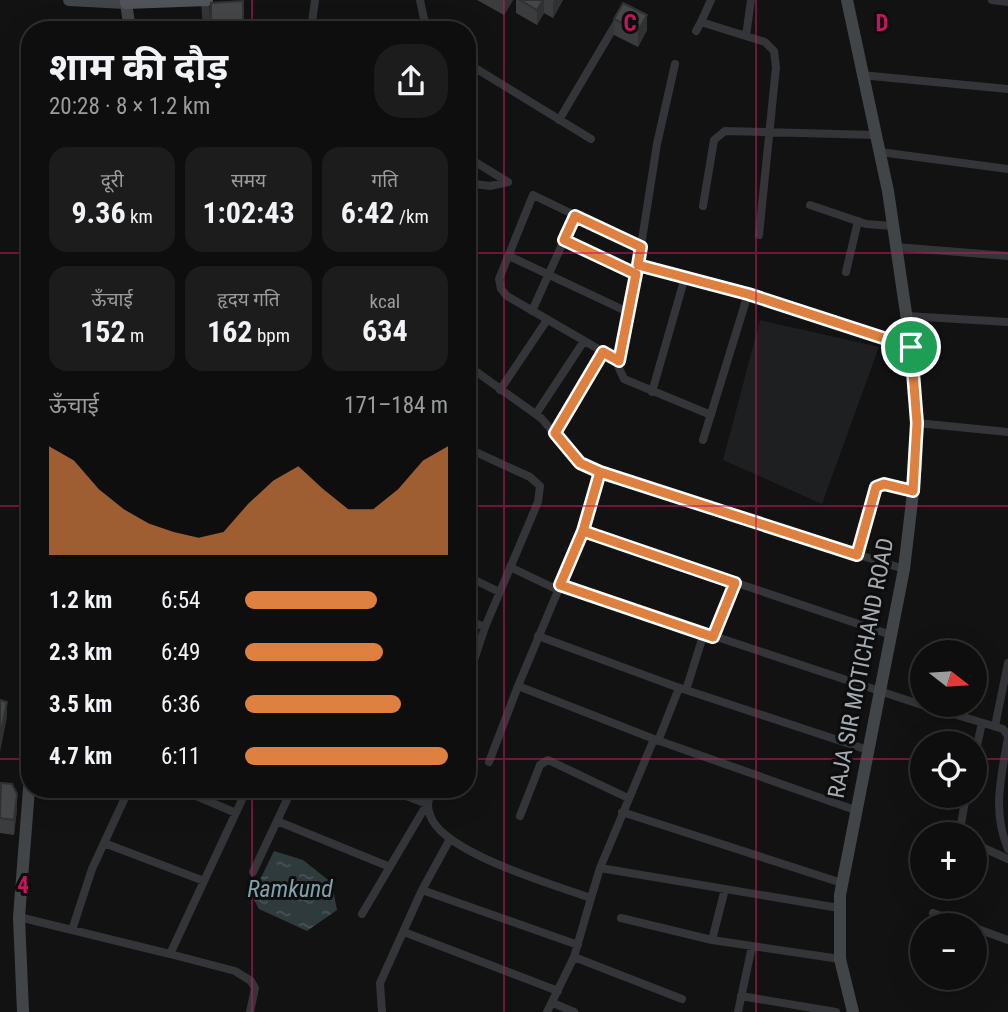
<!DOCTYPE html>
<html lang="hi">
<meta charset="utf-8">
<style>
:root{--surface:#0e0e0e;--page:#1c1c1c;--text:#f1f3f6;--muted:#9b9c9e;--line:#2e2e2e;--accent:#dd8040}
body{margin:0;font-family:"Roboto Condensed","Noto Sans Devanagari",sans-serif;background:var(--page);color:var(--text);height:100vh;display:flex;flex-direction:column;font-size:26px;white-space:nowrap}
*{box-sizing:border-box;margin:0}
p{font-size:23px;color:var(--muted)}
.icon{flex:none;width:38px;height:38px;fill:none;stroke:currentColor;stroke-width:2;stroke-linecap:round;stroke-linejoin:round}
.map{position:relative;flex:1;overflow:hidden}
.drawer{position:absolute;left:21px;top:21px;width:455px;height:777px;display:flex;flex-direction:column;background:var(--surface);border-radius:28px;box-shadow:0 7px 28px #0002,0 0 0 2px var(--line)}
.drawer>*{flex:none}
.needle{width:46px;rotate:107deg}
.controls{position:absolute;left:910px;top:640px;display:grid;gap:14px}
.controls a{display:grid;place-items:center;width:77px;height:77px;border-radius:50%;background:var(--surface);box-shadow:0 7px 28px #0002,0 0 0 2px var(--line);font-size:35px}
.pin{position:absolute;display:grid;place-items:center;width:60px;height:60px;color:#fff;margin:-30px;border:4px solid #fff;border-radius:50%;box-shadow:0 2px 7px #0007}
.round{display:grid;place-items:center;flex:none;width:74px;height:74px;border-radius:28px;background:var(--page)}
.overview{display:flex;align-items:center;justify-content:space-between;height:119px;padding:0 28px}
h1{font-size:38px;font-weight:700;line-height:52px}
.stats{display:grid;grid-template-columns:repeat(3,1fr);gap:10px;height:119px;padding:7px 28px}
.stats div{display:grid;align-content:center;border-radius:18px;background:var(--page);text-align:center}
.stats b{font-size:30px;font-weight:700}
.stats small{font-size:19px;font-weight:400}
.stats p{font-size:19px}
.chart{height:196px;padding:14px 28px}
.chart p{display:flex;justify-content:space-between}
.chart svg{width:100%;height:126px;margin-top:7px;fill:var(--accent);opacity:.7}
ul{padding:0 28px;list-style:none;font-size:23px}
li{display:grid;grid-template-columns:112px 84px 1fr;align-items:center;height:52px}
li i{height:18px;border-radius:9px;background:var(--accent)}
.map>svg:first-child{display:block}
.built{fill:#1e1f20}
.water{fill:url(#water-ripples)}
.lines{fill:none;stroke-linecap:round;stroke-linejoin:round}
.street{stroke:#333538;stroke-width:8}
.secondary{stroke:#424548;stroke-width:12}
.primary{stroke:#505357;stroke-width:12}
.wall{fill:#3a3c3e}
.shaded-wall{fill:#303132}
.building{fill:#444648;stroke:#303132;stroke-width:2}
.route-casing{stroke:#fff;stroke-width:14}
.route{stroke:#dd8040;stroke-width:9}
.grid{fill:none;stroke:#c2185b;stroke-width:2;stroke-opacity:0.55}
.labels{text-anchor:middle;dominant-baseline:central;stroke-width:6;stroke-linejoin:round;paint-order:stroke}
.street-label{font-size:23px;fill:#a5adb2;stroke:#0d0d0e}
.water-label{font-size:24px;font-style:italic;fill:#7fa1aa;stroke:#0d0d0e}
.grid-label{font-size:23px;text-anchor:middle;font-weight:bold;fill:#c2185b;stroke:#0d0d0e;stroke-width:6;stroke-linejoin:round;paint-order:stroke}
</style>
<div class="map">
<svg width="1008" height="1012" viewBox="0 0 1008 1012">
<defs>
<pattern id="water-ripples" width="26" height="14" patternUnits="userSpaceOnUse" patternTransform="scale(1.75)"><rect width="26" height="14" fill="#2f3a3c"/><path d="M2 4q2-2 4 0t4 0M15 11q2-2 4 0t4 0" fill="none" stroke="#4a5456"/></pattern>
</defs>
<rect width="100%" height="100%" fill="#121213"/>
<path class="built" d="M760,320L879,347L822,504L723,460Z"/>
<path class="water" d="M274,851L303,860L332,883L337,910L307,931L259,909L252,896Z"/>
<g class="lines">
<path class="street" d="M205,0L207,30
M420,0L424,19L430,30
M992,0L1008,2
M701,22L711,0
M311,30L315,0
M696,31L701,22L765,42L774,51L776,67L759,235
M746,36L751,0
M467,63L591,139
M675,64L657,144L633,297L618,366L624,379L711,415
M861,75L1008,89
M559,120L617,22
M880,152L1008,169
M467,157L508,182
M467,183L490,186L508,182
M810,205L866,224L893,226
M703,206L714,140L725,131L876,135
M564,240L636,274
M896,247L1008,256
M509,256L630,313
M637,265L748,294L911,347
M846,272L858,221
M532,311L575,216
M907,316L1008,322
M619,361L507,296L501,289L499,279L533,195L641,247
M467,365L541,418L580,463L627,482L904,569
M500,390L547,320
M652,392L685,277
M536,414L584,341
M917,423L1008,432
M555,433L603,352
M703,440L748,294
M467,448L530,477L540,486L538,502L485,627L467,681
M600,472L583,531L518,686L654,739L855,810
M583,531L891,635
M857,555L876,487L884,484L913,491
M510,567L558,590
M467,576L499,592
M560,585L922,705
M467,620L485,627
M538,636L674,686L868,750
M713,637L735,583
M686,690L704,633
M924,705L1003,729L1008,736
M995,726L1008,663
M1008,738C1001,777 992,811 1008,849
M658,741L679,688
M975,754L982,723
M489,762L518,686
M180,789L236,813
M432,789C429,799 426,805 430,815C442,853 555,885 591,898L600,868L654,739
M622,812L842,883
M520,816L540,765L548,760L628,798
M277,821L390,867
M964,835L961,824L966,796
M104,843L204,881
M975,844L1008,859
M600,868L839,908
M253,872L292,789
M422,890L578,945
M933,913L967,926
M362,914L427,804L388,789
M19,917L170,954L247,789
M621,918L712,940L725,889
M975,928L1008,940
M72,930L92,869L129,789
M404,932L558,991
M712,940L840,959
M170,954L235,971L251,981L255,988L250,1012
M574,957L682,999
M741,996L836,1012
M553,1003L574,1012
M382,1012L380,983L422,890L450,839
M547,1012L574,957L591,898
M738,1012L752,946"/>
<path class="secondary" d="M69,0L126,3L130,30
M847,0L888,191L911,347L917,423L916,467L904,569L840,895V959L853,1012
M23,1012L19,917L30,776"/>
<path class="primary" d="M126,0V3L207,0"/>
</g>
<path class="wall" d="M477,0H513L504,15Z
M516,0H563L553,18L544,13L537,25L516,13Z
M614,19L647,30L638,47L614,35Z
M0,789L17,809L14,835L0,833Z"/>
<path class="shaded-wall" d="M504,0H513L504,15Z
M543,0H544V13L537,25V10Z
M554,0H563L553,18V2Z
M647,15V30L638,47V31Z
M7,702V717L0,752V737Z
M17,794V809L14,835V820Z"/>
<path class="building" d="M520,0H543L537,10Z
M243,1V30H211V3Z
M623,3L647,15L638,31L614,19Z
M0,700L7,702L0,737Z
M1,783L12,784L17,794L14,820L0,818Z"/>
<g class="lines">
<defs>
<path id="route" d="M911,347L748,294L638,265L641,247L575,216L564,240L636,274L619,361L603,352L555,433L580,463L600,472L583,531L560,585L713,637L735,583L583,531L600,472L857,555L876,487L884,484L913,491L917,423L911,347"/>
</defs>
<use href="#route" class="route-casing"/>
<use href="#route" class="route"/>
</g>
<path class="grid" d="M252,0V30M504,0V1012M756,0V1012M0,253H30M467,253H1008M0,506H30M467,506H1008M0,759H30M467,759H922M975,759H1008M252,789V1012"/>
<g class="labels">
<g class="street-label">
<text transform="translate(861 668) rotate(-79)">RAJA SIR MOTICHAND ROAD</text>
</g>
<g class="water-label">
<text x="290" y="889">Ramkund</text>
</g>
</g>
<g class="grid-label">
<text x="630" y="31">C</text>
<text x="882" y="31">D</text>
<text x="23" y="893">4</text>
</g>
</svg>
<div class="controls">
<a><svg class="needle" viewBox="-14 -14 28 28"><path d="M0-13l5 13h-10z" fill="#e53935"/><path d="M0 13l5-13h-10z" fill="#9b9c9e"/></svg></a>
<a><svg class="icon" aria-label="locate" viewBox="0 0 24 24"><circle cx="12" cy="12" r="6"/><path d="M12 2v4M12 18v4M2 12h4M18 12h4"/></svg></a>
<a>+</a>
<a>−</a>
</div>
<div class="pin" style="left:911px;top:347px;background:#1e9e55"><svg class="icon" aria-label="arrive" viewBox="0 0 24 24"><path d="M6 21V4h12l-3 4 3 4H6"/></svg></div>
<section class="drawer">
<div class="overview"><div><h1>शाम की दौड़</h1><p>20:28 · 8 × 1.2 km</p></div><a class="round"><svg class="icon" aria-label="share" viewBox="0 0 24 24"><path d="M12 15V3M7 8l5-5 5 5M5 13v7h14v-7"/></svg></a></div>
<div class="stats">
<div><p>दूरी</p><b>9.36<small> km</small></b></div>
<div><p>समय</p><b>1:02:43</b></div>
<div><p>गति</p><b>6:42<small> /km</small></b></div>
</div>
<div class="stats">
<div><p>ऊँचाई</p><b>152<small> m</small></b></div>
<div><p>हृदय गति</p><b>162<small> bpm</small></b></div>
<div><p>kcal</p><b>634</b></div>
</div>
<div class="chart"><p><span>ऊँचाई</span>171–184 m</p>
<svg viewBox="0 0 160 44" preserveAspectRatio="none"><path d="M0 44V6L10 11L20 21L30 28L40 33L50 36L60 38L70 36L80 26L90 18L100 13L110 21L120 28L130 28L140 21L150 11L160 6V44z"/></svg>
</div>
<ul>
<li><b>1.2 km</b>6:54<i style="width:65%"></i></li>
<li><b>2.3 km</b>6:49<i style="width:68%"></i></li>
<li><b>3.5 km</b>6:36<i style="width:77%"></i></li>
<li><b>4.7 km</b>6:11<i style="width:100%"></i></li>
</ul>
</section>
</div>
